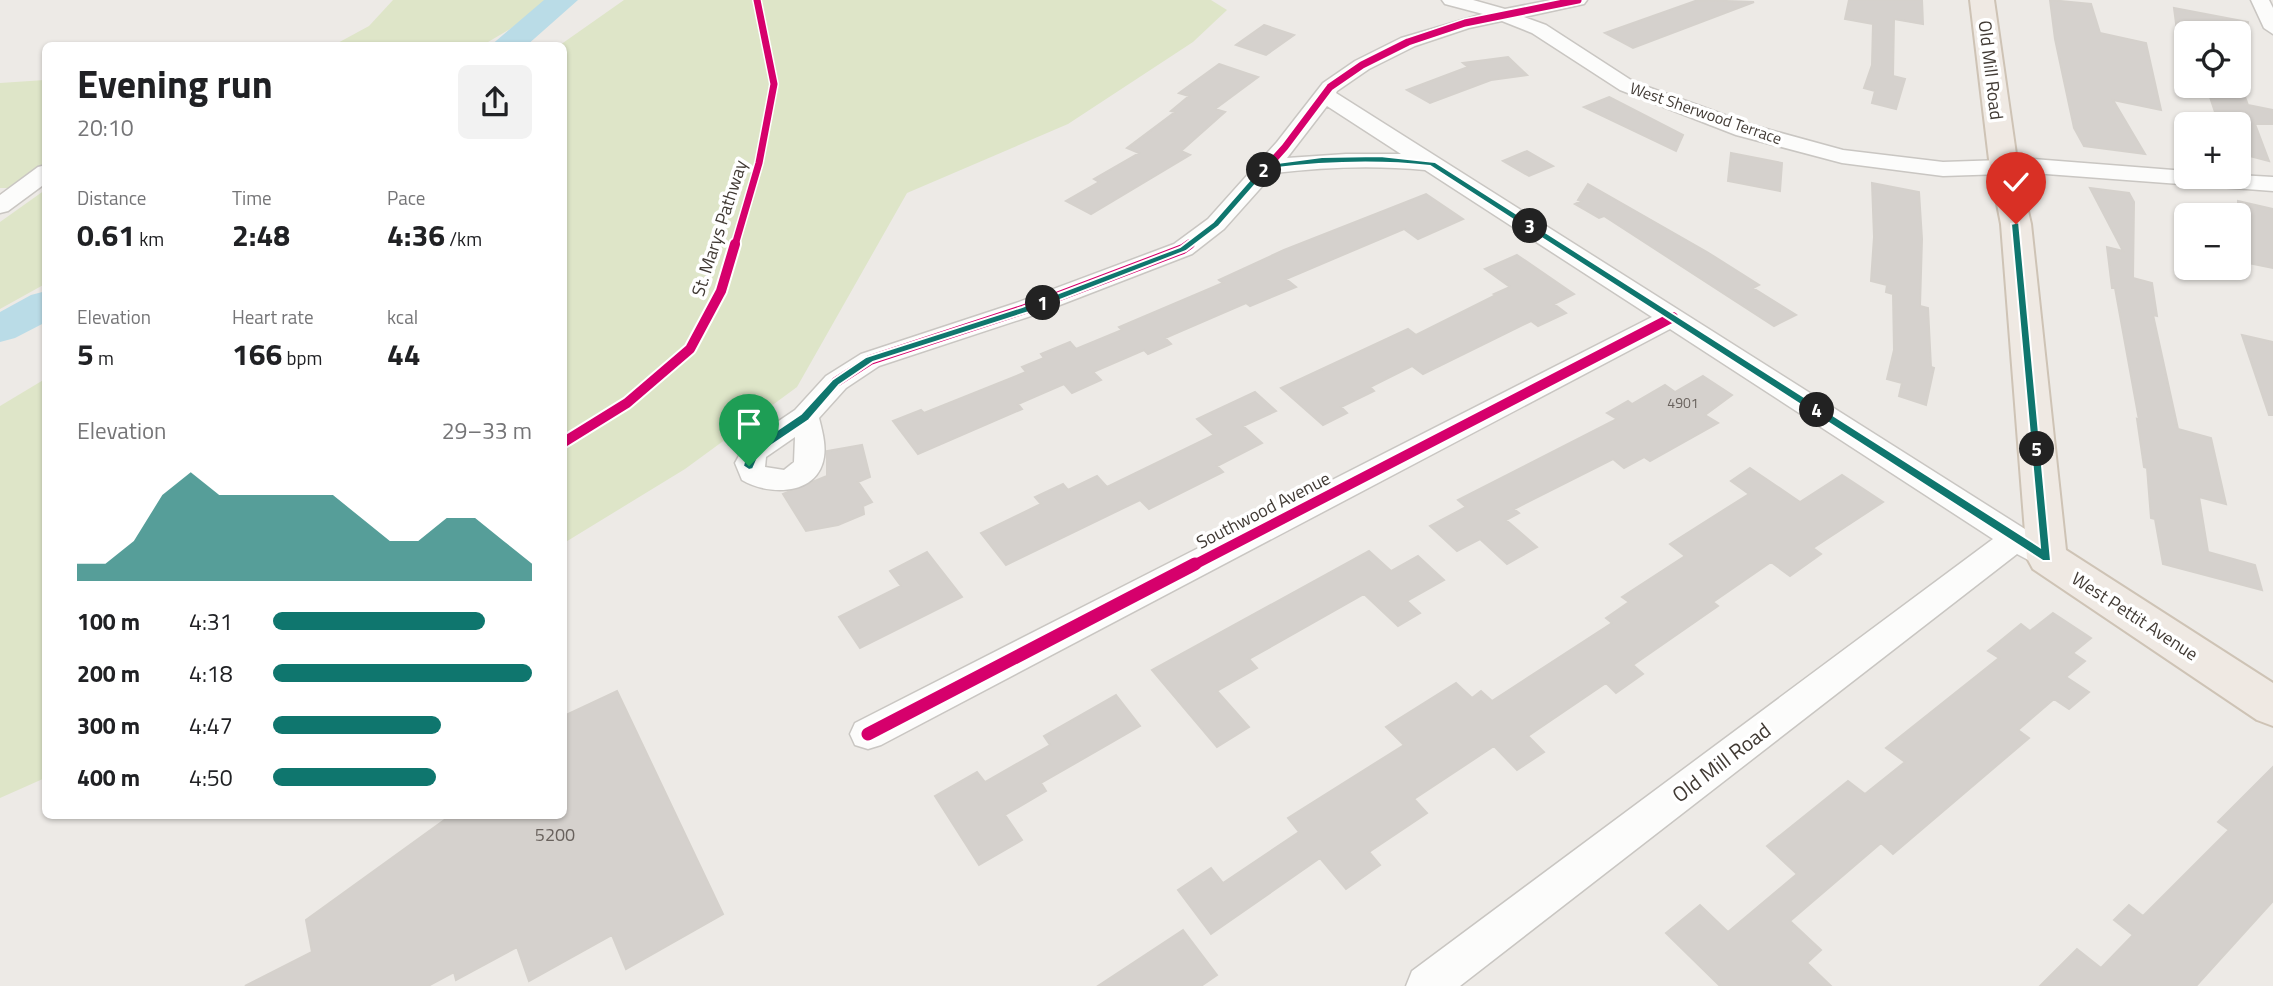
<!DOCTYPE html>
<meta charset="utf-8">
<style>
:root{--surface:#fff;--page:#f2f2f2;--text:#202124;--muted:#757577;--accent:#0f766e}
body{margin:0;font-family:"Titillium Web",sans-serif;background:var(--page);color:var(--text);height:100vh;display:flex;flex-direction:column;font-size:26px;white-space:nowrap}
*{box-sizing:border-box;margin:0}
p{font-size:23px;color:var(--muted)}
.icon{flex:none;width:38px;height:38px;fill:none;stroke:currentColor;stroke-width:2;stroke-linecap:round;stroke-linejoin:round}
.map{position:relative;flex:1;overflow:hidden}
.sheet{position:absolute;left:42px;top:42px;width:525px;height:777px;display:flex;flex-direction:column;background:var(--surface);border-radius:10px;box-shadow:0 2px 5px #0004}
.sheet>*{flex:none}
.controls{position:absolute;left:2174px;top:21px;display:grid;gap:14px}
.controls a{display:grid;place-items:center;width:77px;height:77px;border-radius:10px;background:var(--surface);box-shadow:0 2px 5px #0004;font-size:35px}
.pin{position:absolute;display:grid;place-items:center;width:60px;height:60px;color:#fff;margin:-72px -30px;border-radius:50% 50% 50% 0;rotate:-45deg;box-shadow:0 0 7px #0007}
.pin .icon{rotate:45deg}
.km{position:absolute;width:35px;height:35px;margin:-18px;border-radius:50%;background:#222;color:#fff;font-size:19px;line-height:35px;text-align:center}
.round{display:grid;place-items:center;flex:none;width:74px;height:74px;border-radius:10px;background:var(--page)}
.summary{display:flex;align-items:center;justify-content:space-between;height:119px;padding:0 35px}
h1{font-size:38px;font-weight:700;line-height:52px}
.metrics{display:grid;grid-template-columns:repeat(3,1fr);gap:10px;height:119px;padding:7px 35px}
.metrics div{display:grid;align-content:center}
.metrics b{font-size:30px;font-weight:700}
.metrics small{font-size:19px;font-weight:400}
.metrics p{font-size:19px}
.chart{height:196px;padding:14px 35px}
.chart p{display:flex;justify-content:space-between}
.chart svg{width:100%;height:126px;margin-top:7px;fill:var(--accent);opacity:.7}
ul{padding:0 35px;list-style:none;font-size:23px}
li{display:grid;grid-template-columns:112px 84px 1fr;align-items:center;height:52px}
li i{height:18px;border-radius:9px;background:var(--accent)}
.map>svg:first-child{display:block}
.green{fill:#dee5c8}
.lines{fill:none;stroke-linecap:round;stroke-linejoin:round}
.river{fill:#badce7;fill-rule:evenodd}
.building{fill:#d5d1cd;stroke:#d5d1cc;stroke-width:2}
.minor-casing{stroke:#c9c6c2;stroke-width:3}
.major-casing{stroke:#cec3b5;stroke-width:4}
.minor{fill:#fcfcfb;fill-rule:evenodd}
.major{fill:#efe9e3;fill-rule:evenodd}
.cycleway-far2-casing{stroke:#fff;stroke-width:10}
.cycleway-far1-casing{stroke:#fff;stroke-width:14}
.cycleway-casing{stroke:#fff;stroke-width:18}
.cycleway-far2{stroke:#d6006c;stroke-width:7}
.cycleway-far1{stroke:#d6006c;stroke-width:10}
.cycleway{stroke:#d6006c;stroke-width:13}
.route{fill:#0f766e;stroke:#fff;stroke-width:2}
.labels{text-anchor:middle;dominant-baseline:central;stroke-width:7;stroke-linejoin:round;paint-order:stroke}
.number-label{font-size:14px;fill:#68615c}
.far-street-label{font-size:16px;fill:#413a34;stroke:#fff}
.street-label{font-size:18px;fill:#413a34;stroke:#fff}
.near-number-label{font-size:18px;fill:#68615c}
.near-street-label{font-size:21px;fill:#413a34;stroke:#fff}
</style>
<div class="map">
<svg width="2273" height="986" viewBox="0 0 2273 986">
<rect width="100%" height="100%" fill="#edeae6"/>
<path class="green" d="M393,0H551L537,13L483,45H334L369,26Z
M624,0H1211L1227,10L1193,42L1068,124L907,193L797,387L685,469L564,543V46L560,45Z
M45,80V188H0V83Z
M45,190V284L0,309V222Z
M45,379V778L0,798V406Z"/>
<g class="lines">
<path class="river" d="M544,0H578L526,46H490Z
M46,291V322L15,338L0,342V312L31,295Z"/>
</g>
<path class="building" d="M1698,0L1754,2L1633,48L1605,33Z
M1849,0H1922L1923,24L1894,19L1893,76L1905,79L1896,109L1872,103L1875,91L1864,88L1872,65L1873,24L1845,19Z
M2050,0L2091,4L2100,33L2146,43L2161,110L2113,100L2145,154L2084,146L2074,128L2055,39Z
M2174,8L2248,22L2247,33H2191L2177,31Z
M1264,25L1294,35L1266,55L1236,45Z
M1508,57L1527,75L1491,80L1430,103L1407,90L1468,67L1463,63Z
M1219,64L1258,77L1215,109L1225,112L1181,151L1190,155L1091,214L1066,201L1099,182L1094,179L1139,153L1127,148L1175,112L1171,111L1189,96L1179,93Z
M2218,86H2241L2248,105L2273,110V124H2255L2269,161L2238,153V124H2219L2210,97L2220,99Z
M1609,97L1683,135L1676,151L1584,107Z
M1527,151L1553,166L1529,176L1503,161Z
M1731,153L1782,163L1780,191L1728,181Z
M1872,183L1919,192L1922,239L1920,306L1928,308L1931,367L1934,368L1926,405L1899,396L1902,383L1887,379L1894,350L1893,294L1886,292L1887,285L1871,281L1874,237Z
M1588,184L1707,252L1759,285L1753,288L1796,315L1774,326L1604,216L1599,218L1575,204L1581,201L1578,200Z
M2090,188L2129,193L2134,202L2133,278L2152,283L2157,316L2153,315L2178,429L2211,438L2226,504L2199,497L2208,552L2255,565L2262,590L2163,564L2155,519L2151,518L2147,468L2144,467L2137,419L2139,420L2115,288H2112L2107,247L2123,251Z
M1426,194L1463,219L1418,239L1404,229L1286,279L1296,287L1250,306L1246,303L1165,338L1171,344L1148,354L1144,350L1093,372L1101,380L1072,393L1064,384L1018,404L1022,409L918,454L893,421L921,410L924,413L1026,372L1022,367L1044,358L1041,354L1070,342L1076,349L1122,330L1119,327L1223,283L1219,280L1284,250Z
M2238,201L2273,209V268L2238,261Z
M1517,255L1574,294L1554,304L1566,313L1538,326L1531,321L1423,374L1412,366L1370,387L1374,391L1341,407L1347,413L1323,425L1281,388L1408,329L1416,335L1496,295L1494,294L1510,287L1485,269Z
M2242,335L2273,342V415H2269Z
M1703,376L1732,395L1705,415L1718,423L1650,461L1644,457L1624,468L1613,459L1514,509L1519,513L1506,520L1537,547L1507,564L1480,539L1457,551L1430,526L1466,507L1458,500L1617,419L1607,413L1628,401L1632,404L1665,385L1675,392Z
M1255,392L1276,411L1243,426L1262,443L1217,466L1223,472L1149,509L1140,500L1006,565L981,533L1041,504L1035,497L1063,484L1068,490L1097,476L1107,487L1214,435L1197,419Z
M862,445L870,477L858,482L872,502L863,506L864,514L838,525L806,531L783,494L827,476V451Z
M1750,468L1800,502L1842,475L1883,502L1813,548L1821,554L1790,576L1771,562L1713,602L1718,606L1633,665L1643,674L1616,693L1606,683L1528,736L1544,752L1517,770L1494,746L1414,799L1427,813L1369,852L1380,865L1346,889L1320,858L1211,934L1178,890L1211,868L1223,883L1299,832L1288,818L1404,745L1386,727L1456,683L1472,698L1481,691L1492,701L1612,623L1606,618L1629,602L1622,597L1685,556L1670,544L1749,494L1731,481Z
M1369,551L1391,571L1418,556L1444,580L1407,601L1420,613L1398,626L1364,594L1249,659L1257,668L1217,691L1249,727L1217,747L1152,670Z
M927,552L962,597L860,648L839,617L901,586L890,571Z
M2053,613L2091,638L2073,653L2085,661L2066,677L2089,692L2069,709L2054,699L2018,730L2029,738L1893,854L1881,843L1790,921L1821,950L1807,963L1831,986H1720L1666,933L1700,905L1728,932L1797,874L1767,846L1848,781L1865,794L1905,762L1886,748L1999,658L1988,651L2021,624L2030,631Z
M617,691L723,914L626,969L612,935L529,981L517,947L456,980L454,972L428,986H245L312,952L306,920L450,816H564V716Z
M1116,695L1140,726L1041,783L1046,791L1005,815L1022,840L979,865L935,796L977,772L985,782L1050,745L1044,736Z
M2273,767V901L2196,986H2040L2077,949L2101,968L2133,935L2114,920L2129,905L2143,916L2229,830L2218,822Z
M1183,930L1217,975L1201,986H1098Z"/>
<g class="lines">
<defs>
<path id="minor" d="M1442,0H1473L1505,9L1551,0H1587L1584,4L1524,17L1546,25L1634,82L1752,125L1843,150L1943,162L2033,159L2186,171V177H2238V175L2273,177V191L2033,173L1943,176L1842,163L1736,135L1620,90L1532,33L1502,21L1469,28L1415,46L1369,69L1337,91L1336,93L2058,550L2063,558L2058,566L2047,570L2017,554L1460,986H1406L1412,971L1993,539L1670,329L881,745L868,749L855,745L850,734L855,723L1652,317L1425,170C1374,165 1324,167 1274,173L1224,229L1192,254L1034,315L879,366L846,388L819,418C822,430 826,444 824,457C818,496 769,496 742,480L735,463L746,443L795,410L826,376L861,354L1016,303L1174,244L1208,219L1277,142L1323,83L1355,61L1401,38L1483,14L1445,4ZM1327,106L1401,154H1346L1287,158ZM795,437L794,462L784,470L765,467L766,457Z
M2251,0H2269L2273,8V34L2264,28Z
M46,165V183L8,211L0,213V195L38,167Z"/>
<path id="major" d="M1970,0H1994L2018,168L2031,224L2066,550L2273,683V726L2257,720L2033,569L2027,558L2001,224L1990,168Z"/>
</defs>
<use href="#minor" class="minor-casing"/>
<use href="#major" class="major-casing"/>
<use href="#minor" class="minor"/>
<use href="#major" class="major"/>
<defs>
<path id="cycleway-far2" d="M735,245L759,163L774,84L757,0
M1188,245L1216,224L1285,147L1330,87L1362,65L1408,42L1465,23L1578,0"/>
<path id="cycleway-far1" d="M805,417L836,382L870,360L1025,309L1183,249L1190,244
M564,442L627,403L690,349L721,291L735,244
M1192,566L1673,317"/>
<path id="cycleway" d="M868,734L1195,564"/>
</defs>
<use href="#cycleway-far2" class="cycleway-far2-casing"/>
<use href="#cycleway-far1" class="cycleway-far1-casing"/>
<use href="#cycleway" class="cycleway-casing"/>
<use href="#cycleway-far2" class="cycleway-far2"/>
<use href="#cycleway-far1" class="cycleway-far1"/>
<use href="#cycleway" class="cycleway"/>
</g>
<path class="route" d="M1380,156L1435,162L2040,547L2011,224L2019,222L2051,561H2043L1430,166C1375,160 1324,162 1269,169L1219,226L1186,251L1029,312L873,362L839,385L809,420L760,453L753,469L749,470L743,466L745,458L752,447L801,414L832,380L866,357L1022,307L1180,247L1213,222L1263,165L1322,157Z"/>
<g class="labels">
<g class="number-label">
<text x="1683" y="402">4901</text>
</g>
<g class="far-street-label">
<text transform="translate(1706 113) rotate(19)">West Sherwood Terrace</text>
</g>
<g class="street-label">
<text transform="translate(1991 70) rotate(83)">Old Mill Road</text>
<text transform="translate(719 228) rotate(-72)">St. Marys Pathway</text>
<text transform="translate(1263 510) rotate(-27)">Southwood Avenue</text>
<text transform="translate(2135 616) rotate(33)">West Pettit Avenue</text>
</g>
<g class="near-number-label">
<text x="555" y="834">5200</text>
</g>
<g class="near-street-label">
<text transform="translate(1721 762) rotate(-37)">Old Mill Road</text>
</g>
</g>
</svg>
<div class="controls">
<a><svg class="icon" aria-label="locate" viewBox="0 0 24 24"><circle cx="12" cy="12" r="6"/><path d="M12 2v4M12 18v4M2 12h4M18 12h4"/></svg></a>
<a>+</a>
<a>−</a>
</div>
<div class="pin" style="left:749px;top:466px;background:#1e9e55"><svg class="icon" aria-label="arrive" viewBox="0 0 24 24"><path d="M6 21V4h12l-3 4 3 4H6"/></svg></div>
<div class="pin" style="left:2016px;top:224px;background:#d93025"><svg class="icon" aria-label="check" viewBox="0 0 24 24"><path d="M5 12l5 5 9-10"/></svg></div>
<b class="km" style="left:1043px;top:303px">1</b>
<b class="km" style="left:1264px;top:170px">2</b>
<b class="km" style="left:1530px;top:226px">3</b>
<b class="km" style="left:1817px;top:410px">4</b>
<b class="km" style="left:2037px;top:449px">5</b>
<section class="sheet">
<div class="summary"><div><h1>Evening run</h1><p>20:10</p></div><a class="round"><svg class="icon" aria-label="share" viewBox="0 0 24 24"><path d="M12 15V3M7 8l5-5 5 5M5 13v7h14v-7"/></svg></a></div>
<div class="metrics">
<div><p>Distance</p><b>0.61<small> km</small></b></div>
<div><p>Time</p><b>2:48</b></div>
<div><p>Pace</p><b>4:36<small> /km</small></b></div>
</div>
<div class="metrics">
<div><p>Elevation</p><b>5<small> m</small></b></div>
<div><p>Heart rate</p><b>166<small> bpm</small></b></div>
<div><p>kcal</p><b>44</b></div>
</div>
<div class="chart"><p><span>Elevation</span>29–33 m</p>
<svg viewBox="0 0 160 44" preserveAspectRatio="none"><path d="M0 44V38L10 38L20 30L30 14L40 6L50 14L60 14L70 14L80 14L90 14L100 22L110 30L120 30L130 22L140 22L150 30L160 38V44z"/></svg>
</div>
<ul>
<li><b>100 m</b>4:31<i style="width:82%"></i></li>
<li><b>200 m</b>4:18<i style="width:100%"></i></li>
<li><b>300 m</b>4:47<i style="width:65%"></i></li>
<li><b>400 m</b>4:50<i style="width:63%"></i></li>
</ul>
</section>
</div>
